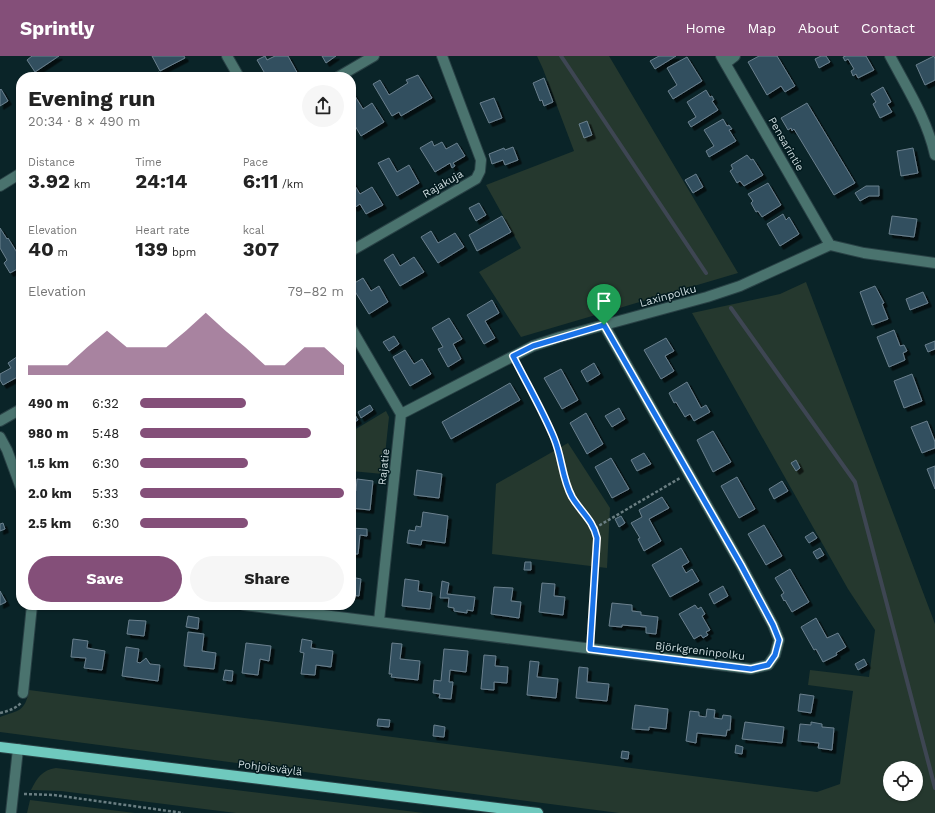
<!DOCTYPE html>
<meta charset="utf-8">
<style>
:root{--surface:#fff;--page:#f6f6f6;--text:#222;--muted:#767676;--accent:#844f79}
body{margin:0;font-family:"Work Sans",sans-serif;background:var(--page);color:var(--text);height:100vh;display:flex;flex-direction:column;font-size:15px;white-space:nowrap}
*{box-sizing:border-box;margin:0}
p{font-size:13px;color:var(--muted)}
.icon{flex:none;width:22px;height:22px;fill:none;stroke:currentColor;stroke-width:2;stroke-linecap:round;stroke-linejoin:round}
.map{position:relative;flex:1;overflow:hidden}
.side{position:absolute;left:16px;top:16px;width:340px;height:538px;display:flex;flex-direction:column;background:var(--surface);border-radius:16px;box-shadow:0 1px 3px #0004}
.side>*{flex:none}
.tools{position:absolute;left:883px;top:705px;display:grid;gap:8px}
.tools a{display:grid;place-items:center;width:40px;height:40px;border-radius:50%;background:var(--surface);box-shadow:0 1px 3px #0004;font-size:20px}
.pin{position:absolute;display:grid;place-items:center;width:34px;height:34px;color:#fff;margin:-41px -17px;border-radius:50% 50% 50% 0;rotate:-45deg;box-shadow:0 0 4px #0007}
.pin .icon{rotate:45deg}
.round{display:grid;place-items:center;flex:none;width:42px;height:42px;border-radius:21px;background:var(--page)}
.headline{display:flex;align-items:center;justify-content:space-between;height:68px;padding:0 12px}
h1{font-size:22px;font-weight:700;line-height:30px}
.stats{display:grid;grid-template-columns:repeat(3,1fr);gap:6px;height:68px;padding:4px 12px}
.stats div{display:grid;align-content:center}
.stats b{font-size:20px;font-weight:700}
.stats small{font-size:11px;font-weight:400}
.stats p{font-size:11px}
.chart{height:112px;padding:8px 12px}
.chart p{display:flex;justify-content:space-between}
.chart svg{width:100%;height:72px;margin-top:4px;fill:var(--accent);opacity:.7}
.primary-button{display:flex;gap:8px;margin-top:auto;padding:8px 12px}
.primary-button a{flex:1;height:46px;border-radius:24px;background:var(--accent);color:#fff;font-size:16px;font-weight:700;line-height:46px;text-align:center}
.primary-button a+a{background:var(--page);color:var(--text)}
ul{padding:0 12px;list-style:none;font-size:13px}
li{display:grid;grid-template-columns:64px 48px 1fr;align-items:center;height:30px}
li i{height:10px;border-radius:5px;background:var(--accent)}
header{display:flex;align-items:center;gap:24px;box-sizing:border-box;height:56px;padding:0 20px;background:var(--accent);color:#fff}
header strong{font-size:19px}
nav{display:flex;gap:22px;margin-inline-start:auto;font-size:14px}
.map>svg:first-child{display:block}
.green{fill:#25382e;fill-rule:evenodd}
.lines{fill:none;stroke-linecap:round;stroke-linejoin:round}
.stream{stroke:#3e4653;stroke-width:4}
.building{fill:#324f5f;stroke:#6b808e;filter:url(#shadow)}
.minor-casing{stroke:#294145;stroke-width:12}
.major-casing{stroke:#294145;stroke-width:12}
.path{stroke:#6a7e82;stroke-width:2.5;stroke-dasharray:3 2;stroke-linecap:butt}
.minor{stroke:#4a736e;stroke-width:10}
.major{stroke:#6fc9be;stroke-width:10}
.route-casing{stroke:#fff;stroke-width:8}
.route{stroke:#1a73e8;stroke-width:5}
.labels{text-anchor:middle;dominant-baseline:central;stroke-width:3;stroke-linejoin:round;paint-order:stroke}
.street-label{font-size:11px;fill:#cddbde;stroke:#021a1e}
</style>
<header>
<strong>Sprintly</strong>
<nav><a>Home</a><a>Map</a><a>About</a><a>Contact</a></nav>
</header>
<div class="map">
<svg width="935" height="757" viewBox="0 0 935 757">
<defs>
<filter id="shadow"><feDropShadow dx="3.5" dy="3.5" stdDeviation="0" flood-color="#0009"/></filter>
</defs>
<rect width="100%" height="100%" fill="#0a2428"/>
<path class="green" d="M537,0H609L738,217L521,281L479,216L521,192L486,129L574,95L543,13Z
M806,226L935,568V757H619L0,676V661C19,654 25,656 29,634L817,736L840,728L853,635L808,629L810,614L869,621L875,574L848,533L692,257L780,238ZM890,712H916V738H890Z
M386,355L389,361L383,418L351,415V376Z
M568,387L610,452L607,512L492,498L496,428Z
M56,712L424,757H236L61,735L31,734C37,722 42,714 56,712Z
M30,744L135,757H27Z"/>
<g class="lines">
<path class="stream" d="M561,0L706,217
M731,252L855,426L935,732"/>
</g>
<path class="building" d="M32,0H59L35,16L27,4Z
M152,0H184L185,2L160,15Z
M265,0L267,4L275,0H288L299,20L267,21L257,4Z
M322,0H336L326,7Z
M659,0H676L655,13L650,5Z
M759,0H777L795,30L785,36L781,30L767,39L748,6Z
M821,0H826L830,6L819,12L815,3Z
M846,0H866L874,14L858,22L856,18L853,20L851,15L854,13L848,3L845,5L843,1Z
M934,0L935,3V24L925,29L916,9Z
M687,1L702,25L673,43L668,35L677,29L667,12Z
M159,16L162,21H149Z
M418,19L432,42L401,60L399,56L392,60L373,28L380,24L389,39L408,27L406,24Z
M544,22L553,46L544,50L542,44L540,45L533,27Z
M883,31L891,46L887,48L892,56L880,62L873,48L876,46L871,38Z
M1,33L8,45L0,50V34Z
M706,34L710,41L712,40L714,44L712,45L718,54L691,71L688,66L696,61L687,46Z
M353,37L363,53L372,47L384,66L361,80L351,63V38Z
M494,42L502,62L489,67L480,47Z
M807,47L855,127L834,139L794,73L792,75L791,72L788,74L781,62Z
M723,63L727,70L729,69L732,73L729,74L736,85L709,101L706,95L714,90L704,74Z
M587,65L592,79L584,82L579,68Z
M432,85L434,90L442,86L446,93L457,87L465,100L453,107L455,110L452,112L450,107L435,116L420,92Z
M513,91L518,104L505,109L503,104L492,108L489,98L504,92L505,94Z
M913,92L918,117L901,120L897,95Z
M747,99L751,104L753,103L763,119L744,130L740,125L737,127L730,115L733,113L731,109Z
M389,102L397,116L409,109L419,127L397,140L378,107Z
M696,118L703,131L693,137L685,124Z
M352,125L360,138L372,131L383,149L366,158L360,148L354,152L351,146V126Z
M768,127L781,149L762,161L758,155L756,156L751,147L753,145L748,138Z
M866,130H879V140H869L860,145L855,137Z
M479,147L486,159L476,165L469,152Z
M783,158L786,164L789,161L799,178L780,190L767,168Z
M502,160L511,176L477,195L469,179Z
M892,160L917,163L914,181L889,178Z
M0,172L7,183L8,182L21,203V211L10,217L4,207L7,204L0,192Z
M431,175L438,187L455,177L464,191L438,207L421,181Z
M393,198L400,210L414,201L424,216L400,230L384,204Z
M363,222L371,235L379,230L388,246L369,258L351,229Z
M875,230L884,247L882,248L888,263L872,269L860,236Z
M923,236L928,247L910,254L906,243Z
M492,244L499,257L485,265L495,282L484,288L467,259Z
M449,262L462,283L453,288L461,303L448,311L438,293L443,291L432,272Z
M894,274L900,290L904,289L907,295L903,297L905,304L889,311L877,281Z
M394,280L399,288L389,295L383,286Z
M666,282L674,295L665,300L674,315L661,323L644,294Z
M935,285V293L928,296L925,289Z
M405,294L414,308L422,303L431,318L410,330L393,301Z
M21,298V319L3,329L0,324V318L11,312L8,307Z
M594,307L600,318L587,326L581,315Z
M561,313L578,344L562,353L544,322Z
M912,318L922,345L904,352L894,325Z
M687,326L701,352L706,349L710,356L694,365L690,358L685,361L676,346L674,347L669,337Z
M510,327L520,344L451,383L442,366Z
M370,349L373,354L361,362L358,356Z
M351,352L358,364L351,368Z
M619,352L625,363L612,371L605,360Z
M586,357L603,388L587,398L570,367Z
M927,365L935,386V392L922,397L911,371Z
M713,375L731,406L713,416L697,384Z
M644,397L651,408L637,415L631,404Z
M611,402L629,433L612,442L595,411Z
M796,404L800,412L796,415L791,407Z
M935,410V433L927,413Z
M417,414L442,418L439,442L414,439Z
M737,421L755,453L739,462L721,430Z
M357,423L373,425L370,454L351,452V435H356Z
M782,425L788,435L774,443L769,433Z
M662,441L669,452L649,463L661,485L644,495L638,483L640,482L631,467L642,461L639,454Z
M423,456L448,460L445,487L422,484L421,489L407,487L409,474L415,475L416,470L421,471Z
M621,460L625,467L619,471L615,463Z
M3,467L5,473L0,475V468Z
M764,469L782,500L766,509L748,478Z
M351,472L367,473V480L360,479L358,498H351Z
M813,476L817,482L809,487L805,481Z
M681,492L689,506L682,510L686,517L692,513L699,525L670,541L652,509Z
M820,492L824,499L817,503L813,496Z
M525,506H531V514H524Z
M790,513L809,546L792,556L785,544L784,545L781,539L784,537L775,522Z
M351,521L361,523L359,540L351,539Z
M405,523L419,525L418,535L432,537L430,553L402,550Z
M442,525L449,527L447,538L475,541L473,555L467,554V557L454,555V552L448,551L449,542H440Z
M542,527L555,528L554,540L565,541L563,559L539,556Z
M723,530L728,540L714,548L709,538Z
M494,531L513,532L511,545L521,546L519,562L491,558Z
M0,535L6,546L0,549Z
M612,547L632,549V555L641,556V559L658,561L656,578L646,577V571L622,569V571L609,570Z
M695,549L698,553L701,551L705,558L702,560L710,574L706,576L708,579L703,582L701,579L694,583L679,558Z
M188,560L199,562L198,573L186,571Z
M816,562L827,582L838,577L846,591L836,597L837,599L823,606L816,593L814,594L801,571Z
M129,564L146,565L144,580L127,578Z
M188,576L204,578L202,595L216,597L214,613L184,610Z
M73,583L88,585L87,592L105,595L102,614L84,612L86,602L71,601Z
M302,583L312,585L311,592L333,595L331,611L316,609L315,619L301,618L304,597L300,596Z
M246,587L271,590L269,605L260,603L258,619L242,617Z
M392,587L402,588L400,603L420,605L418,624L391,621L392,618H389Z
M126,591L139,593L137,606L140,607L146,602L150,608L160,609L158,625L122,620Z
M444,593L468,595L466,616L450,614L449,626H453L451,643L439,642L440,638L433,637L434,624L441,625Z
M484,599L496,600L495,610L508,611L507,627L494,626V634L481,633Z
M864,603L867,609L858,614L855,608Z
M530,605L539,606L537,621L558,623L556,642L527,639Z
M579,611L588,612L587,626L609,628L607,645L576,642Z
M225,614L233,615L232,625L223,624Z
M800,638L814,640L811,657L798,655Z
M635,649L668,653L666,673L649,671V674L632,673Z
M707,653L715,654L714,662L722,663L723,659L731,660L730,674H727L726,680L697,677L696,687L686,685L690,655L699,656V660L706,661Z
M378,663L390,664L389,671L377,670Z
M745,666L784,671L782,687L742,683Z
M811,666L822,668V671L834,672L832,694L818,692L819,687L798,685L800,668L811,669Z
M434,669L445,671L444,681L433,680Z
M736,689L743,691L742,698L735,697Z
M622,695L629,696L628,703L621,702Z"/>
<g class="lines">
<defs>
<path id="minor" d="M227,0L239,21
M721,0L830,189
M890,0C907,32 927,63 935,99
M726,7L735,0
M338,21L374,0
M0,130L21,117
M830,189L864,197L935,207
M351,195L476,123L480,115L481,104L442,0
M351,272L401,358L379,565
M401,358L533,290L560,281L707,241L740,230L830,189
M0,365L21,353
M0,381L7,394L21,432
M244,549L751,613L768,609L775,599L779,584L773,569L741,509L604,269
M23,637L32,549
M11,757L18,693"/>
<path id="major" d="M0,691L538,757"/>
</defs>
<use href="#minor" class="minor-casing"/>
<use href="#major" class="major-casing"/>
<path class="path" d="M518,309C530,333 544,357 554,383C561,401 562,423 572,441C581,456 593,464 597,482L591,582
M595,472L680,422
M0,657C8,655 15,653 21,647
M24,738L54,739L183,757"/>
<use href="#minor" class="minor"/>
<use href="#major" class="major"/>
</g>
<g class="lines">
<defs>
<path id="route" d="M604,269L741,509L773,569L779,584L775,599L768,609L751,613L590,593L597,482C593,464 581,456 572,441C562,423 562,401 554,382C543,355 526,326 513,300L533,290Z"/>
</defs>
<use href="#route" class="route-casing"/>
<use href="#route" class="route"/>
</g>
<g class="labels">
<g class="street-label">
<text transform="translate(786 88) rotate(60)">Pensarintie</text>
<text transform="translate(443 128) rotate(-30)">Rajakuja</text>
<text transform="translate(668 240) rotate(-15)">Laxinpolku</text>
<text transform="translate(384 411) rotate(-84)">Rajatie</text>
<text transform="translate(700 595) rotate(7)">Björkgreninpolku</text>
<text transform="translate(270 712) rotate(7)">Pohjoisväylä</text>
</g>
</g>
</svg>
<div class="tools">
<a><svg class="icon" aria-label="locate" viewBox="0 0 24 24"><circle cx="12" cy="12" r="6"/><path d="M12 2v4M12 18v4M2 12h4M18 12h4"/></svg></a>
</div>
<div class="pin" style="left:604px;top:269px;background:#1e9e55"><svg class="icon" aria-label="arrive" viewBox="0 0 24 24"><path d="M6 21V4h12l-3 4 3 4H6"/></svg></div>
<section class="side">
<div class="headline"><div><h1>Evening run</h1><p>20:34 · 8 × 490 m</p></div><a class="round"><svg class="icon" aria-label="share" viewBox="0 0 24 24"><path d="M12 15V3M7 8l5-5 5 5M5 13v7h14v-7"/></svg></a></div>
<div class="stats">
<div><p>Distance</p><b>3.92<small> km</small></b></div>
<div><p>Time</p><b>24:14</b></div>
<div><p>Pace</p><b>6:11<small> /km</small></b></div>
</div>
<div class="stats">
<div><p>Elevation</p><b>40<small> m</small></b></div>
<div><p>Heart rate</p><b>139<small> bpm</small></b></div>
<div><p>kcal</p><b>307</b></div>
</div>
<div class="chart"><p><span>Elevation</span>79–82 m</p>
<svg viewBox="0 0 160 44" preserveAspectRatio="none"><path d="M0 44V38L10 38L20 38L30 27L40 17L50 27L60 27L70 27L80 17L90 6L100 17L110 27L120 38L130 38L140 27L150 27L160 38V44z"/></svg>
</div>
<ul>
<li><b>490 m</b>6:32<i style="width:52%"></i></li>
<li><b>980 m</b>5:48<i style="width:84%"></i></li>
<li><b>1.5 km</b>6:30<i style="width:53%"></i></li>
<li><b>2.0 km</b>5:33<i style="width:100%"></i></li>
<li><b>2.5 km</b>6:30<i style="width:53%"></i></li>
</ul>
<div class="primary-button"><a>Save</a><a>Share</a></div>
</section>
</div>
